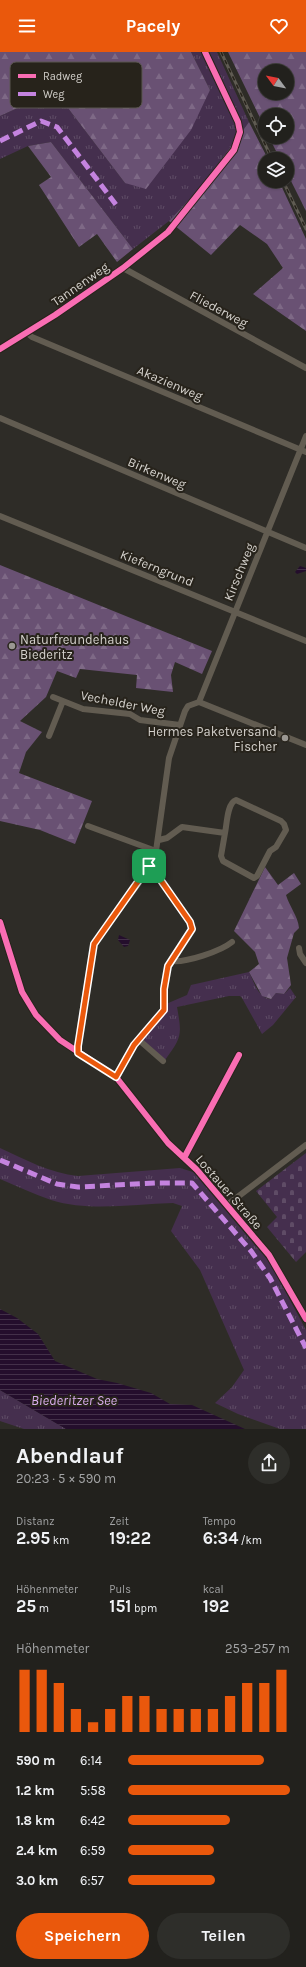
<!DOCTYPE html>
<html lang="de">
<meta charset="utf-8">
<style>
:root{--surface:#22211d;--page:#2e2e2a;--text:#f1f3f6;--muted:#a2a3a4;--line:#3f3e3b;--accent:#ea580c}
body{margin:0;font-family:Karla,sans-serif;background:var(--page);color:var(--text);height:100vh;display:flex;flex-direction:column;font-size:15px;white-space:nowrap}
*{box-sizing:border-box;margin:0}
p{font-size:13px;color:var(--muted)}
.icon{flex:none;width:22px;height:22px;fill:none;stroke:currentColor;stroke-width:2;stroke-linecap:round;stroke-linejoin:round}
.map{position:relative;height:1377px;overflow:hidden}
.side{display:flex;flex-direction:column;background:var(--surface);flex:1}
.side>*{flex:none}
.needle{width:26px;rotate:302deg}
.controls{position:absolute;left:258px;top:12px;display:grid;gap:8px}
.controls a{display:grid;place-items:center;width:36px;height:36px;border-radius:50%;background:var(--surface);box-shadow:0 1px 3px #0004,0 0 0 1px var(--line);font-size:20px}
.pin{position:absolute;display:grid;place-items:center;width:34px;height:34px;color:#fff;margin:-17px;border-radius:8px;box-shadow:0 2px 6px #0006}
.round{display:grid;place-items:center;flex:none;width:42px;height:42px;border-radius:21px;background:var(--page)}
.head{display:flex;align-items:center;justify-content:space-between;height:68px;padding:0 16px}
h1{font-size:22px;font-weight:700;line-height:30px}
.figures{display:grid;grid-template-columns:repeat(3,1fr);gap:6px;height:68px;padding:4px 16px}
.figures div{display:grid;align-content:center}
.figures b{font-size:17px;font-weight:700}
.figures small{font-size:11px;font-weight:400}
.figures p{font-size:11px}
.chart{height:112px;padding:8px 16px}
.chart p{display:flex;justify-content:space-between}
.chart svg{width:100%;height:72px;margin-top:4px;stroke:var(--accent);stroke-width:6}
.action{display:flex;gap:8px;margin-top:auto;padding:8px 16px}
.action a{flex:1;height:46px;border-radius:24px;background:var(--accent);color:#fff;font-size:16px;font-weight:700;line-height:46px;text-align:center}
.action a+a{background:var(--page);color:var(--text)}
ul{padding:0 16px;list-style:none;font-size:13px}
li{display:grid;grid-template-columns:64px 48px 1fr;align-items:center;height:30px}
li i{height:10px;border-radius:5px;background:var(--accent)}
header{display:flex;justify-content:space-between;align-items:center;height:52px;padding:0 16px;background:var(--accent);color:#fff;font-size:18px;font-weight:700}
.map>svg:first-child{display:block}
.grass{fill:url(#grass-tufts)}
.forest{fill:url(#forest-firs);fill-rule:evenodd}
.cemetery{fill:url(#cemetery-stones)}
.water{fill:url(#water-rules)}
.lines{fill:none;stroke-linecap:round;stroke-linejoin:round}
.street{stroke:#625c51;stroke-width:6}
.rail-casing{stroke:#5f5b52;stroke-width:3}
.rail{stroke:#27231b;stroke-width:1.5;stroke-dasharray:4.5;stroke-linecap:butt}
.quiet{stroke:#c483df;stroke-width:5;stroke-dasharray:10 5;stroke-linecap:butt}
.cycleway-casing{stroke:#27231b;stroke-width:8}
.cycleway{stroke:#f96db3;stroke-width:6}
.route-casing{stroke:#fff;stroke-width:8}
.route{stroke:#ea580c;stroke-width:5}
.poi-dot{fill:#9a9792;stroke:#27231b;stroke-width:1.5}
.labels{text-anchor:middle;dominant-baseline:central;stroke-width:4;stroke-linejoin:round;paint-order:stroke}
.street-label{font-size:13px;fill:#d4d1cc;stroke:#27231b}
.poi-label{font-size:13px;fill:#d4d1cc;stroke:#27231b;text-anchor:start}
.water-label{font-size:14px;font-style:italic;fill:#d8acec;stroke:#27231b}
.key{fill:#27231b;stroke:#5b5750;stroke-width:1}
.key-label{font-size:11px;fill:#d4d1cc}
</style>
<header><svg class="icon" aria-label="menu" viewBox="0 0 24 24"><path d="M4 6h16M4 12h16M4 18h16"/></svg>Pacely<svg class="icon" aria-label="heart" viewBox="0 0 24 24"><path d="M12 20l-8-8c-3-5 5-10 8-4 3-6 11-1 8 4z"/></svg></header>
<div class="map">
<svg width="306" height="1377" viewBox="0 0 306 1377">
<defs>
<pattern id="grass-tufts" width="24" height="20" patternUnits="userSpaceOnUse"><rect width="24" height="20" fill="#452f4e"/><path d="M3 7l-1-3M5 7V3M7 7l1-3M15 17l-1-3M17 17v-4M19 17l1-3" fill="none" stroke="#5f4c66"/></pattern>
<pattern id="forest-firs" width="22" height="20" patternUnits="userSpaceOnUse"><rect width="22" height="20" fill="#695173"/><path d="M5 1l3.5 6h-7zM16 11l3.5 6h-7z" fill="#7e6986"/></pattern>
<pattern id="cemetery-stones" width="16" height="16" patternUnits="userSpaceOnUse"><rect width="16" height="16" fill="#452f4e"/><path d="M2 7V4a2 2 0 0 1 4 0v3zM10 15v-3a2 2 0 0 1 4 0v3z" fill="#5f4c66"/></pattern>
<pattern id="water-rules" width="6" height="5" patternUnits="userSpaceOnUse"><rect width="6" height="5" fill="#240e2c"/><path d="M0 2.5h6" fill="none" stroke="#433049"/></pattern>
</defs>
<rect width="100%" height="100%" fill="#2e2c27"/>
<path class="grass" d="M191,0H217L249,70L202,134L169,169L133,197L51,90L28,94L0,107V64L55,39L125,131L210,38Z
M249,920C254,930 258,946 271,947L276,941L284,942L290,936L296,945L273,973L262,982L242,946L240,944H229L177,955C182,983 182,985 165,1008L144,990V987L161,965L166,952L187,943L191,933Z
M0,1096C26,1108 50,1121 78,1124L180,1116L193,1120L270,1211L306,1278V1377H280L238,1362L215,1351L232,1335L244,1318L200,1218L171,1179L182,1154L173,1151C133,1152 90,1160 51,1148C34,1142 17,1134 0,1127Z
M0,1338L66,1377H24L0,1369Z"/>
<path class="forest" d="M0,0H191L210,38L191,78L146,137L125,131L55,39L0,64Z
M228,0H306V159L287,121V107H280L269,85H287V63H265V76ZM265,19H287V41H265Z
M249,70L268,107H265V129H279L306,187V279L253,242L283,216L267,192L240,173L211,203L169,169L202,134Z
M51,90L133,197L117,210L97,182L79,195L39,133L51,125L28,94Z
M0,513L212,599L202,622L175,610L171,623L173,640L136,636L137,623L80,617L76,626L57,619L46,645L20,669L42,680L26,700L19,721L92,749L75,792L40,778L0,769Z
M265,815L278,833L294,821L301,832L286,843C289,854 298,864 299,876L294,881L287,906L291,933L284,942L276,941L271,947L262,944L249,920L259,912L255,900L234,879Z"/>
<path class="cemetery" d="M306,1101V1200L296,1210L267,1175L277,1165L256,1139Z"/>
<path class="water" d="M300,514L306,516V519L297,522L295,520Z
M119,883L130,888L128,894L124,895L118,888Z
M0,1257L17,1266L38,1282L55,1309L97,1327L117,1331L151,1341L170,1352L192,1353L245,1377H66L0,1338Z"/>
<g class="lines">
<path class="street" d="M123,216L306,316
M27,281L32,285L306,400
M0,297L55,263L123,216L168,180
M0,366L306,496
M0,464L306,589
M53,645L83,657L130,662L140,668L180,673
M199,650L306,384
M199,650L306,693
M49,684L63,649
M88,774L156,799
M159,788L167,786L182,775L225,781C227,772 227,751 236,748L281,769L284,772L286,778L276,795L270,799L257,824L254,826L223,809L221,804L225,781
M0,870L22,940L36,963L60,988L116,1025L168,1091L197,1118L269,1203L306,1267
M299,896L300,902L306,911
M171,909C186,911 221,899 232,890
M139,988L163,1009
M78,1001L83,956L94,892L144,824L156,799L169,706L185,659L188,654L199,650
M116,1025L134,993L164,958V937L168,914L192,877L190,870L155,820L149,814
M184,1106L239,1003
M227,1153L306,1093"/>
<defs>
<path id="rail" d="M221,0L272,107
M283,129L306,177"/>
</defs>
<use href="#rail" class="rail-casing"/>
<use href="#rail" class="rail"/>
<path class="quiet" d="M0,89L41,69L57,75L117,154
M0,1108L57,1132L78,1135L156,1131H192L251,1199L270,1226L306,1296"/>
<defs>
<path id="cycleway" d="M0,297L55,263L123,216L168,180L234,98L240,80L238,70L205,0
M0,870L22,940L36,963L60,988L116,1025L168,1091L197,1118L269,1203L306,1267
M184,1106L239,1003"/>
</defs>
<use href="#cycleway" class="cycleway-casing"/>
<use href="#cycleway" class="cycleway"/>
</g>
<g class="lines">
<defs>
<path id="route" d="M149,814L155,820L190,870L192,877L168,914L164,937V958L134,993L116,1025L78,1001V994L94,892Z"/>
</defs>
<use href="#route" class="route-casing"/>
<use href="#route" class="route"/>
</g>
<g class="poi-dot">
<circle cx="12" cy="594" r="4"/>
<circle cx="285" cy="686" r="4"/>
</g>
<g class="labels">
<g class="street-label">
<text transform="translate(80 232) rotate(-35)">Tannenweg</text>
<text transform="translate(219 257) rotate(28)">Fliederweg</text>
<text transform="translate(170 331) rotate(23)">Akazienweg</text>
<text transform="translate(157 421) rotate(23)">Birkenweg</text>
<text transform="translate(157 516) rotate(22)">Kieferngrund</text>
<text transform="translate(239 520) rotate(-68)">Kirschweg</text>
<text transform="translate(123 651) rotate(11)">Vechelder Weg</text>
<text transform="translate(229 1140) rotate(49)">Lostauer Straße</text>
</g>
<g class="poi-label">
<text x="20" y="587">Naturfreundehaus<tspan x="20" dy="15">Biederitz</tspan></text>
<text x="277" y="679" text-anchor="end">Hermes Paketversand<tspan x="277" dy="15">Fischer</tspan></text>
</g>
<g class="water-label">
<text x="74" y="1348">Biederitzer See</text>
</g>
</g>
<rect x="10" y="10" width="132" height="46" rx="6" class="key"/>
<rect x="18" y="22" width="18" height="4" fill="#f96db3"/>
<rect x="18" y="40" width="18" height="4" fill="#c483df"/>
<g class="key-label">
<text x="43" y="28">Radweg</text>
<text x="43" y="46">Weg</text>
</g>
</svg>
<div class="controls">
<a><svg class="needle" viewBox="-14 -14 28 28"><path d="M0-13l5 13h-10z" fill="#e53935"/><path d="M0 13l5-13h-10z" fill="#a2a3a4"/></svg></a>
<a><svg class="icon" aria-label="locate" viewBox="0 0 24 24"><circle cx="12" cy="12" r="6"/><path d="M12 2v4M12 18v4M2 12h4M18 12h4"/></svg></a>
<a><svg class="icon" aria-label="layers" viewBox="0 0 24 24"><path d="M12 4l9 5-9 5-9-5zM3 14l9 5 9-5"/></svg></a>
</div>
<div class="pin" style="left:149px;top:814px;background:#1e9e55"><svg class="icon" aria-label="arrive" viewBox="0 0 24 24"><path d="M6 21V4h12l-3 4 3 4H6"/></svg></div>
</div>
<section class="side">
<div class="head"><div><h1>Abendlauf</h1><p>20:23 · 5 × 590 m</p></div><a class="round"><svg class="icon" aria-label="share" viewBox="0 0 24 24"><path d="M12 15V3M7 8l5-5 5 5M5 13v7h14v-7"/></svg></a></div>
<div class="figures">
<div><p>Distanz</p><b>2.95<small> km</small></b></div>
<div><p>Zeit</p><b>19:22</b></div>
<div><p>Tempo</p><b>6:34<small> /km</small></b></div>
</div>
<div class="figures">
<div><p>Höhenmeter</p><b>25<small> m</small></b></div>
<div><p>Puls</p><b>151<small> bpm</small></b></div>
<div><p>kcal</p><b>192</b></div>
</div>
<div class="chart"><p><span>Höhenmeter</span>253–257 m</p>
<svg viewBox="0 0 160 44" preserveAspectRatio="none"><path d="M5 44V6M15 44V6M25 44V14M35 44V30M45 44V38M55 44V30M65 44V22M75 44V22M85 44V30M95 44V30M105 44V30M115 44V30M125 44V22M135 44V14M145 44V14M155 44V6"/></svg>
</div>
<ul>
<li><b>590 m</b>6:14<i style="width:84%"></i></li>
<li><b>1.2 km</b>5:58<i style="width:100%"></i></li>
<li><b>1.8 km</b>6:42<i style="width:63%"></i></li>
<li><b>2.4 km</b>6:59<i style="width:53%"></i></li>
<li><b>3.0 km</b>6:57<i style="width:54%"></i></li>
</ul>
<div class="action"><a>Speichern</a><a>Teilen</a></div>
</section>
